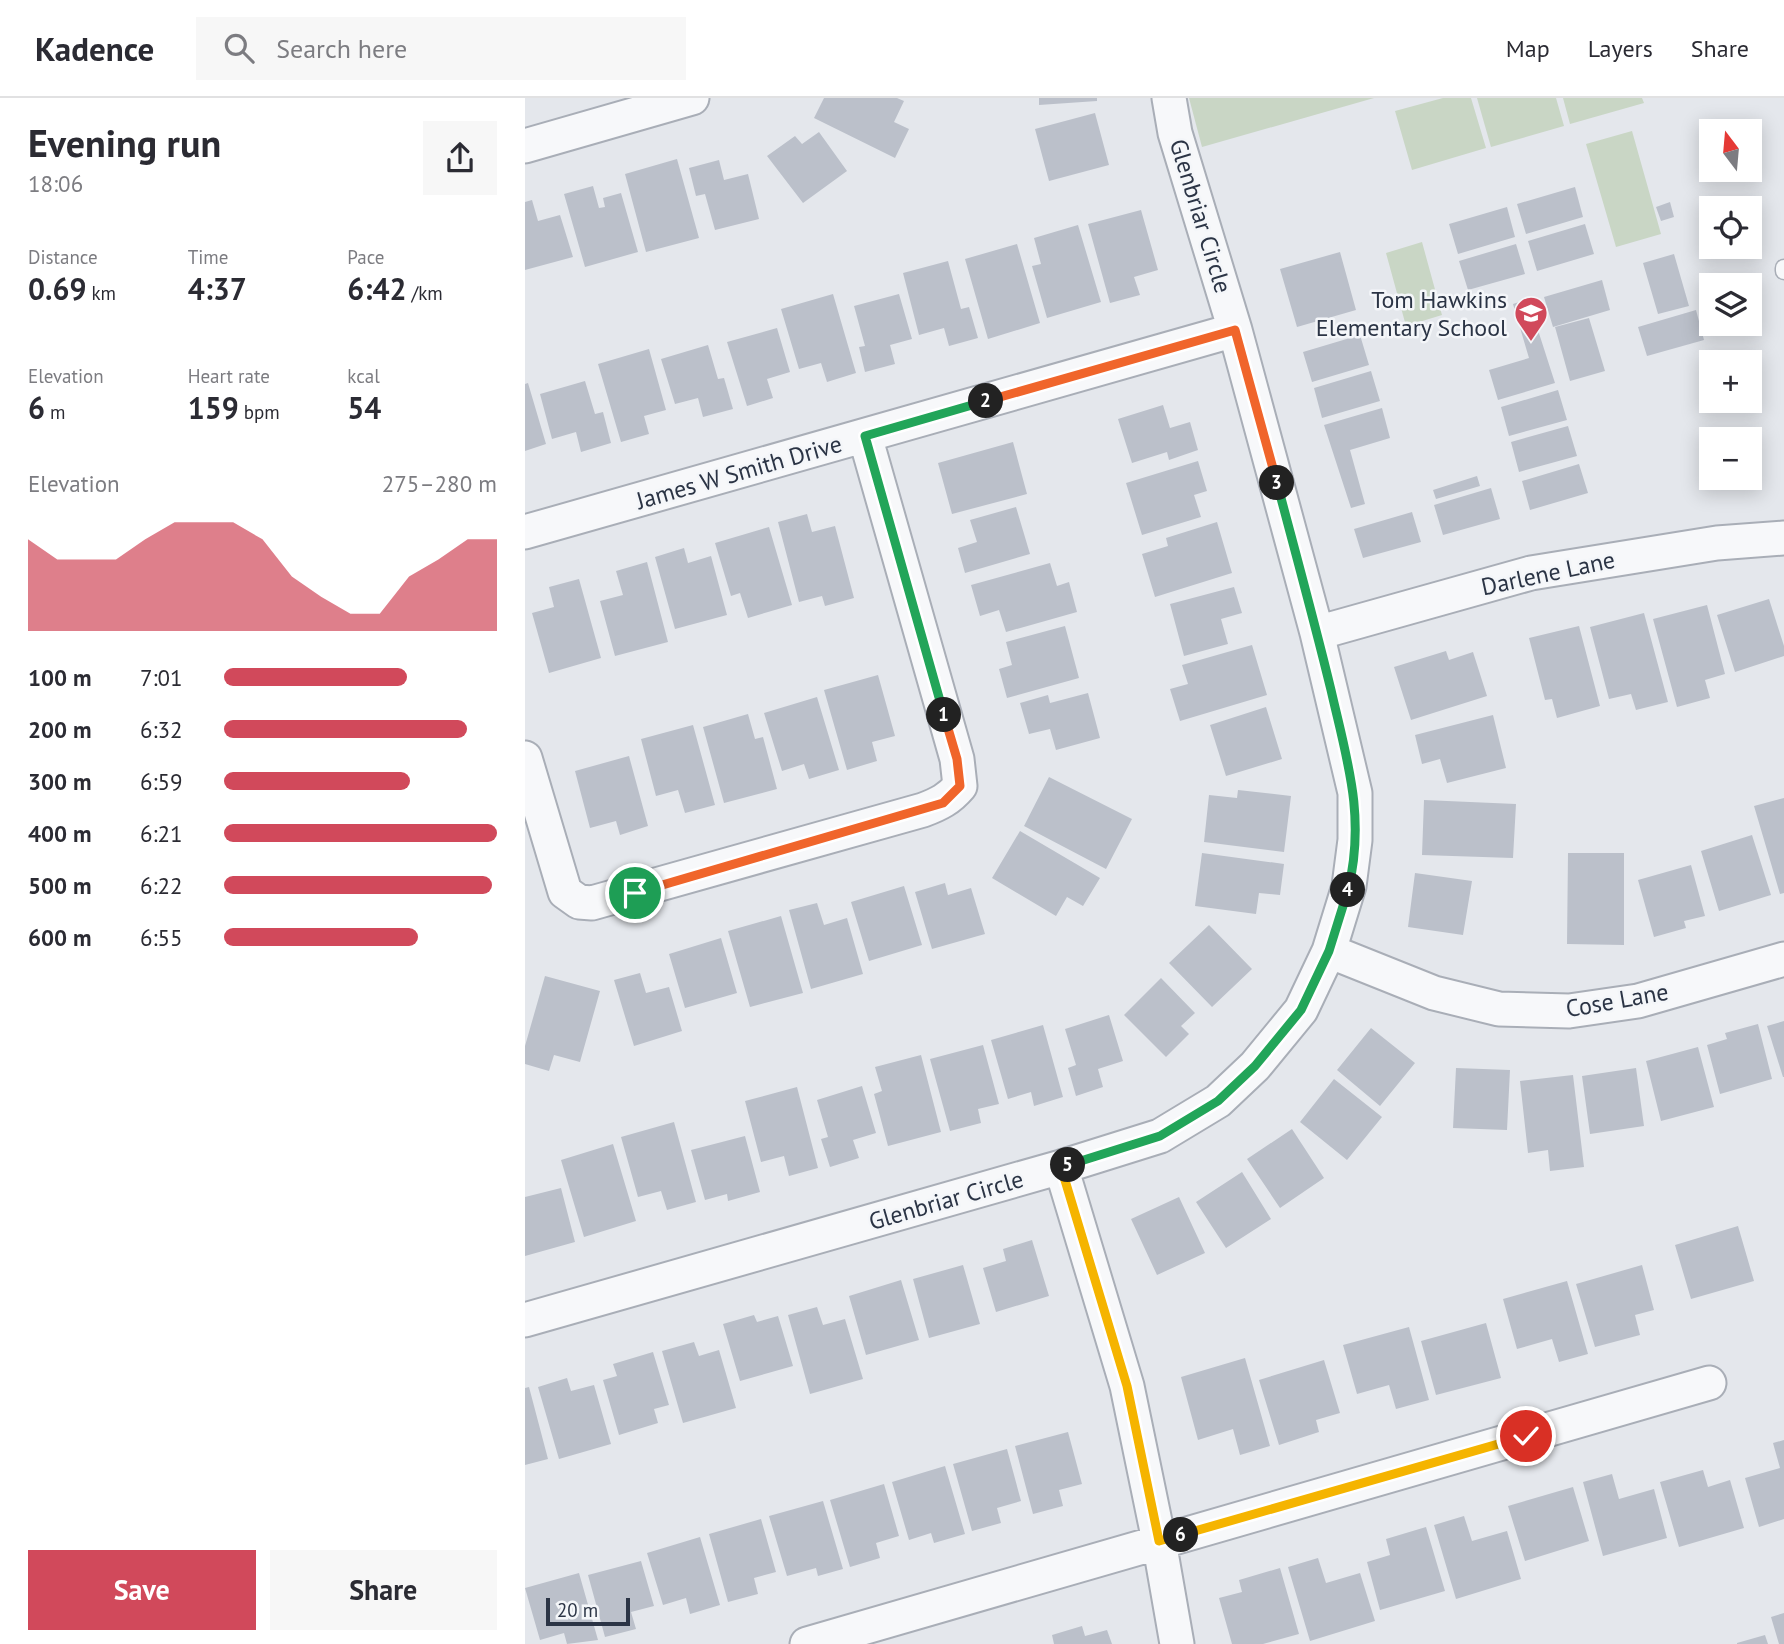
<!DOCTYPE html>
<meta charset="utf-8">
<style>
:root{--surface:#fff;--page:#f7f7f7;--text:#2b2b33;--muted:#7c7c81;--line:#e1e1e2;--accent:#d1495b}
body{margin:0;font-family:"PT Sans",sans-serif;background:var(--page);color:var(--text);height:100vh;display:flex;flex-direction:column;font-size:26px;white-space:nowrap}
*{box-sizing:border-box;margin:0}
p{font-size:23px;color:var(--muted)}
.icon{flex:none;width:38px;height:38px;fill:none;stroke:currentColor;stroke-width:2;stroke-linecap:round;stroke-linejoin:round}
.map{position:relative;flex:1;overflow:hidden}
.side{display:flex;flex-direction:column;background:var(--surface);width:525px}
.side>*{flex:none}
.needle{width:46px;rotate:344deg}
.fabs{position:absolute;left:1174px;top:21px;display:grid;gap:14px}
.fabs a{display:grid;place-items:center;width:63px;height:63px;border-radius:0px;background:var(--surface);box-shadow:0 4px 18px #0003;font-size:35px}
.scale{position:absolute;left:21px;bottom:18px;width:84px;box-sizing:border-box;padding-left:7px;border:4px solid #2b3445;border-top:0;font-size:19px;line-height:24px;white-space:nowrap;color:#2b3445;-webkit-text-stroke:5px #f4f6f9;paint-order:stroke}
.pin{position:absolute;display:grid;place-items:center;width:60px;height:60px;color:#fff;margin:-30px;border:4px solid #fff;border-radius:50%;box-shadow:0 2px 7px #0007}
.km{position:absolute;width:35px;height:35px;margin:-18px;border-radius:50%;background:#222;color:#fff;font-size:19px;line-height:35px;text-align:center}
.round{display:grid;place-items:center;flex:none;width:74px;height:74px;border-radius:0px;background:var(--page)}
.headline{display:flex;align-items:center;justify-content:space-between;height:119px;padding:0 28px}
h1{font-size:38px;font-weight:700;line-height:52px}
.metrics{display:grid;grid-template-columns:repeat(3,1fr);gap:10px;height:119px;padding:7px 28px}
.metrics div{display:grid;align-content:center}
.metrics b{font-size:30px;font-weight:700}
.metrics small{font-size:19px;font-weight:400}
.metrics p{font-size:19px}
.chart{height:196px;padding:14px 28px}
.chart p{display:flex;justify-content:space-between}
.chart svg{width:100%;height:126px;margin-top:7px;fill:var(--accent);opacity:.7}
.action{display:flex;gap:14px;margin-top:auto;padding:14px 28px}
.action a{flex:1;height:80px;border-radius:0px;background:var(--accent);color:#fff;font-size:28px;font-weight:700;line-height:80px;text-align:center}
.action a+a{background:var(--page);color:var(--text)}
ul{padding:0 28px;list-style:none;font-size:23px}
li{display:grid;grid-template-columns:112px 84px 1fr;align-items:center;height:52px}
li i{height:18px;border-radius:9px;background:var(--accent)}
header{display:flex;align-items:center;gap:42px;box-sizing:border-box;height:98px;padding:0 35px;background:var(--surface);border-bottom:2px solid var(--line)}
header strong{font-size:33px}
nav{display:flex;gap:38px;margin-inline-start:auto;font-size:24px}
.search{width:490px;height:63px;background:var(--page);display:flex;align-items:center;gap:18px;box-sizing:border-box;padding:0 24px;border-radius:0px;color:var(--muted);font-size:26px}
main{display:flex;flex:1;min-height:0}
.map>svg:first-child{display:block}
.green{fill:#c9d6c5}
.building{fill:#bbc0ca}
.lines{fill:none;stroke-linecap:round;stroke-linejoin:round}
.service-casing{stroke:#a9aeb7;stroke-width:19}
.minor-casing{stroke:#a9aeb7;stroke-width:37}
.service{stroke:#f7f8fa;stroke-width:16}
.minor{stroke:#f7f8fa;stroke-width:33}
.split-1-casing{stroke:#fff;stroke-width:14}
.split-2-casing{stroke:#fff;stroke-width:14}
.split-3-casing{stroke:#fff;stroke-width:14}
.split-4-casing{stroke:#fff;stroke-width:14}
.split-5-casing{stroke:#fff;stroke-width:14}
.split-6-casing{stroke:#fff;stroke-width:14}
.split-7-casing{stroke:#fff;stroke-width:14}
.split-1{stroke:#f0652b;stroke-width:9}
.split-2{stroke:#22a559;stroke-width:9}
.split-3{stroke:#f0652b;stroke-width:9}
.split-4{stroke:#22a559;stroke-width:9}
.split-5{stroke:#22a559;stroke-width:9}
.split-6{stroke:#f5b400;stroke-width:9}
.split-7{stroke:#f5b400;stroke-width:9}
.labels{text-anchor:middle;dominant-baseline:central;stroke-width:5;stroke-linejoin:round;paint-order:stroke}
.street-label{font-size:24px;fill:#2b3445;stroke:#f4f6f9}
.poi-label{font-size:24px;fill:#2b3445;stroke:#f4f6f9;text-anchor:end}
</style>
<header>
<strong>Kadence</strong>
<div class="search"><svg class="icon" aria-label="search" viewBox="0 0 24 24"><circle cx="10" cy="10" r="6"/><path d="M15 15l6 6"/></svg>Search here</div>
<nav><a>Map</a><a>Layers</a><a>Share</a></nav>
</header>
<main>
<section class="side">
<div class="headline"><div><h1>Evening run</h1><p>18:06</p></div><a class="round"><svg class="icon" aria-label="share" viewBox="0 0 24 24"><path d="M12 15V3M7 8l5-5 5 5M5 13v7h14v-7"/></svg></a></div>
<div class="metrics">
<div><p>Distance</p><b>0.69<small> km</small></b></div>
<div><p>Time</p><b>4:37</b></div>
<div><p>Pace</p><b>6:42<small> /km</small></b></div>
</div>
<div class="metrics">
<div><p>Elevation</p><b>6<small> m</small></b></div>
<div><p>Heart rate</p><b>159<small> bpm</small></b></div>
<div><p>kcal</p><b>54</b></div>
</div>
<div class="chart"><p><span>Elevation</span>275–280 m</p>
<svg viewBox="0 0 160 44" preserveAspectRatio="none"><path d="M0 44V12L10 19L20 19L30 19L40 12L50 6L60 6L70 6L80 12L90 25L100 32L110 38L120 38L130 25L140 19L150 12L160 12V44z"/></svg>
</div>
<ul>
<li><b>100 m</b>7:01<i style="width:67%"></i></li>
<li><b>200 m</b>6:32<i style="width:89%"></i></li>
<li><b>300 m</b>6:59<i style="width:68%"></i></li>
<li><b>400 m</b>6:21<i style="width:100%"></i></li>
<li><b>500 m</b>6:22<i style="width:98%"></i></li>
<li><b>600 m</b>6:55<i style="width:71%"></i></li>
</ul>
<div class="action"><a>Save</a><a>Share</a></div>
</section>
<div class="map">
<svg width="1259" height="1546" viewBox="0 0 1259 1546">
<rect width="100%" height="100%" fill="#e4e7ec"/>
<path class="green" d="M664,0H849L677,49Z
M918,0H946L961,50L887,72L870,13Z
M952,0H1031L1039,28L966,49Z
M1038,0H1117L1119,5L1045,26Z
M1107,33L1136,136L1091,149L1061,46Z
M897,144L917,217L881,228L861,155Z"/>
<path class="building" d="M299,0H372L379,3L369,24L384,31L370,60L289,20Z
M514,0H572V3L514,7Z
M570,15L584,67L524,83L510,31Z
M294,34L322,73L278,105L242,58L270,38L277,46Z
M152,61L174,140L121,154L100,76Z
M194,62L199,82L223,76L234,121L190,132L180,96L171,98L164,70Z
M68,88L74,110L80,109L78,100L96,95L113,154L60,169L39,96Z
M1050,89L1058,119L1001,136L992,106Z
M7,102L13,123L35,117L48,159L0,172V104Z
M1145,104L1149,119L1136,123L1131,109Z
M982,109L990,139L933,156L924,126Z
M616,112L633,172L609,179L615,197L585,205L563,126Z
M1060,126L1069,156L1012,173L1003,143Z
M553,127L576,204L522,220L507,168L516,166L509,140Z
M492,146L515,225L463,241L440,161Z
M991,146L1000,176L943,192L934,163Z
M815,154L831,212L772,229L755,171Z
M1149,156L1164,208L1133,216L1118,165Z
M423,163L436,211L444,209L453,240L424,248L419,230L394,237L378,175Z
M1077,182L1085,212L1028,229L1019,199Z
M308,196L331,275L302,284L296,265L274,271L256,211Z
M374,196L387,241L365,247L370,266L340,274L334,249L340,248L329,208Z
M1003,201L1030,285L973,302L964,272L1004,260L988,206Z
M1171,212L1179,242L1122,258L1113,229Z
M1064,220L1080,273L1045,283L1030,229Z
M252,230L265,274L242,281L248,300L222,308L202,244Z
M835,237L844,267L787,284L778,254Z
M183,247L193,281L199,280L208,311L178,319L173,300L150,306L136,261Z
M124,251L141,312L119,318L124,336L96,344L73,266Z
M846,273L855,303L797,320L789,290Z
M60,283L70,316L78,314L86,345L56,354L51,334L27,341L15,296Z
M3,285L21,346L0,353V286Z
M1033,292L1042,322L984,338L976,309Z
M638,307L645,330L665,324L673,352L644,362L642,354L607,365L593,321Z
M857,310L865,340L825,352L840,406L826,410L799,327Z
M1043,328L1052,358L994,374L986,344Z
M488,344L502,396L427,416L413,365Z
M673,363L682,393L669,397L676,419L617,437L601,385Z
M1054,366L1063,395L1005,412L997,383Z
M952,378L955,388L911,401L908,392Z
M966,390L975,421L918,437L909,407Z
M491,409L505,456L440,475L433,450L452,444L445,422Z
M887,414L896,444L838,460L829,431Z
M282,416L287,434L310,428L329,500L300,508L297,498L274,504L253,424Z
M692,424L707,475L630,499L617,456L643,448L641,440Z
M244,429L267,507L223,520L215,495L206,498L190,445Z
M159,450L163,465L186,458L202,517L150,531L130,459Z
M122,464L143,544L90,558L75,503L98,497L91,473Z
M525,465L532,488L544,484L552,514L481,534L474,512L455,518L446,487Z
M54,481L76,560L24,575L7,515L29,509L24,489Z
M709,489L717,515L696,521L703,546L659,558L645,506Z
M1244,501L1259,548V558L1210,574L1192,517Z
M1182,507L1200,576L1180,582L1185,600L1152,609L1128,521Z
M1119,515L1143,604L1111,612L1106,596L1084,601L1065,529Z
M540,528L554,580L482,600L474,571L487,567L481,544Z
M1054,528L1075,608L1032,620L1027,601L1020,602L1004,540Z
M727,547L742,597L655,623L645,591L663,586L657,567Z
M921,553L924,562L948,554L962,598L886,622L869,569Z
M353,577L370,638L347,644L352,663L322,672L299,592Z
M563,595L575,640L531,652L525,631L504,636L495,605L523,597L525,605Z
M292,599L314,672L284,681L279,666L257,673L239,615Z
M741,609L757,661L701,678L685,627Z
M223,616L230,641L238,639L252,691L199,705L178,629Z
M968,617L981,670L922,685L915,661L897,666L890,637Z
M168,627L190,707L160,715L153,692L131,698L116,641Z
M104,658L123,728L95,737L91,723L65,730L50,673Z
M524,679L607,721L581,771L499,728Z
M713,692L766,698L759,754L679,744L684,697L712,700Z
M1259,700V795L1255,796L1229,708Z
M899,702L991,706L988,760L897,757Z
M495,733L575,780L558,808L542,799L531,818L467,780Z
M1227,737L1246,797L1194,813L1176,753Z
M677,755L759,766L755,797L734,795L731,816L670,808Z
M1043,755H1099V847L1042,846Z
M1166,767L1180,818L1159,823L1161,830L1129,839L1113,782Z
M890,775L947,783L938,837L883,829Z
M420,785L423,797L446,790L460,836L407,851L390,794Z
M379,788L397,847L344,863L326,804Z
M292,805L299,827L322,820L338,876L286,891L264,812Z
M256,818L278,895L225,909L203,833Z
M684,827L727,871L687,909L644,865Z
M196,840L212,895L160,910L144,856Z
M115,875L121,895L144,889L157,933L109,948L89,882Z
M20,878L75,893L55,964L29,957L24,973L0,966V948Z
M636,880L670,915L656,928L664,936L641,959L599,917Z
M584,917L598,963L573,971L578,989L551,998L543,970L551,967L540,931Z
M1259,923V979H1258L1242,928Z
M1233,926L1247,981L1195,996L1182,947L1202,941L1200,935Z
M518,927L538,999L509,1008L506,994L483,1001L466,942Z
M846,930L890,965L855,1008L812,972Z
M458,947L474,1006L453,1011L456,1025L425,1033L405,961Z
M1173,949L1189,1009L1136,1023L1121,963Z
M396,957L416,1034L363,1048L349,996L357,993L350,969Z
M931,970L985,972L982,1032L928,1030Z
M1111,970L1119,1028L1065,1036L1057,978Z
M1048,977L1059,1069L1025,1073L1023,1052L1003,1055L995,983Z
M809,981L857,1019L822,1062L775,1024Z
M337,988L351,1035L328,1042L334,1060L305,1069L296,1041L303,1039L292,1002Z
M272,989L293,1070L264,1078L259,1058L236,1064L220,1003Z
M149,1024L171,1104L142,1112L136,1093L113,1099L96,1039Z
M767,1031L799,1080L755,1110L722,1061Z
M220,1038L235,1094L203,1103L202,1096L180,1102L166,1052Z
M88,1046L111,1123L59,1139L36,1062Z
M717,1074L746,1121L701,1150L671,1104Z
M36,1090L50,1144L0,1158V1099Z
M654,1099L680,1155L632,1177L606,1121Z
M1213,1128L1229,1183L1166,1201L1150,1147Z
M507,1142L524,1198L471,1214L458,1170L481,1163L478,1151Z
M438,1167L455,1226L404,1240L388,1181Z
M1117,1167L1129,1212L1110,1217L1115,1237L1070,1249L1051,1186Z
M376,1182L394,1242L341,1257L324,1198Z
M1042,1183L1063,1256L1034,1264L1027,1241L992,1251L978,1201Z
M292,1209L298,1227L320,1221L338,1281L285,1296L263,1217Z
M229,1217L232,1224L253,1218L268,1268L215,1283L198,1226Z
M961,1225L976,1280L911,1297L896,1243Z
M884,1229L904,1302L871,1311L864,1287L832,1296L818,1247Z
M169,1244L174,1258L194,1252L211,1310L158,1325L137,1253Z
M128,1254L144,1307L129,1311L133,1325L94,1337L78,1282L92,1278L88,1266Z
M720,1260L745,1348L715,1357L708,1331L673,1342L656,1279Z
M799,1262L815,1315L791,1322L794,1334L754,1347L734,1282Z
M42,1280L46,1293L69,1287L86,1346L34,1361L13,1289Z
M4,1289L23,1361L0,1367V1290Z
M543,1334L557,1386L534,1392L538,1408L508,1416L490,1348Z
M1259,1342V1421L1234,1429L1220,1380L1255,1370L1248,1345Z
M482,1351L496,1403L472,1410L476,1425L447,1433L428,1366Z
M420,1368L440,1436L409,1445L406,1435L384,1442L367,1384Z
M1178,1372L1183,1389L1205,1382L1219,1430L1154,1449L1135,1384Z
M1087,1376L1094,1401L1129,1391L1142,1440L1078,1458L1058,1384Z
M359,1386L374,1438L351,1445L355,1460L325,1469L305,1402Z
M1048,1389L1064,1443L1000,1463L983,1408Z
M298,1403L318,1471L293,1478L291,1470L262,1478L244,1418Z
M939,1418L947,1443L982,1433L996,1481L931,1501L909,1427Z
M236,1421L251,1474L229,1480L233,1496L203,1504L184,1436Z
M901,1429L920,1493L855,1512L842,1464L865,1457L861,1441Z
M175,1439L195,1507L165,1516L161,1500L138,1507L122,1455Z
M793,1460L801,1485L835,1475L850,1523L785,1543L763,1469Z
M116,1463L129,1508L106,1514L111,1531L80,1539L63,1477Z
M755,1470L774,1536L738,1546H707L694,1500L717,1494L714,1482Z
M54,1475L73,1542L42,1546L39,1535L15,1542L0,1490Z
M1259,1515V1546H1254L1246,1519Z
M557,1528L560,1538L582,1532L587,1546H529L527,1537Z
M1240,1537L1243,1546H1212V1545Z"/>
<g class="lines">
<defs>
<path id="service" d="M1259,170V173"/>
<path id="minor" d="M0,48L167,0
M0,434L710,232
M792,535L1006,475L1192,445L1259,440
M0,660L40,794L54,804L67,805L398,712C414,706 424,701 435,688L432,661L340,338
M804,853L909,895L974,911L1044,913L1113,903L1259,861
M536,1069L602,1288L634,1443L652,1546
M0,1222L536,1069L635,1038L693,1003L730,968L776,912L804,853L824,788L830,742V695L792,535L710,232L650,35L644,0
M282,1546L1184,1285"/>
</defs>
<use href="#service" class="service-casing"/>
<use href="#minor" class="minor-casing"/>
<use href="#service" class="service"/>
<use href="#minor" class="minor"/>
</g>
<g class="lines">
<defs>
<path id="split-1" d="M110,795L418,705L435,688L432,661L419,617"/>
<path id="split-2" d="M419,617L340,338L461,303"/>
<path id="split-3" d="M461,303L710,232L752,385"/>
<path id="split-4" d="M752,385C770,453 789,522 806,592C822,662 841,719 823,792"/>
<path id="split-5" d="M543,1067L635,1038L693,1003L730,968L776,912L804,853L823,792"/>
<path id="split-6" d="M543,1067L536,1069L602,1288L634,1443L656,1437"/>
<path id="split-7" d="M656,1437L1001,1338"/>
</defs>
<use href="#split-1" class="split-1-casing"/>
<use href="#split-2" class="split-2-casing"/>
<use href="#split-3" class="split-3-casing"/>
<use href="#split-4" class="split-4-casing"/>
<use href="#split-5" class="split-5-casing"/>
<use href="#split-6" class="split-6-casing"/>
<use href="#split-7" class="split-7-casing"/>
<use href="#split-1" class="split-1"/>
<use href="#split-2" class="split-2"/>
<use href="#split-3" class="split-3"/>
<use href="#split-4" class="split-4"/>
<use href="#split-5" class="split-5"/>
<use href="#split-6" class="split-6"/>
<use href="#split-7" class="split-7"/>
</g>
<defs>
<symbol id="school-pin" viewBox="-11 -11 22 30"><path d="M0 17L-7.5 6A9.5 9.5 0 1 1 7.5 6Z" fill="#d1495b" stroke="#f4f6f9"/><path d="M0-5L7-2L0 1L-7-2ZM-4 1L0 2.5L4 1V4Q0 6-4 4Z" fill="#fff"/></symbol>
</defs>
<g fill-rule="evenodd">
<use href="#school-pin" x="987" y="196" width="38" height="52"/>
</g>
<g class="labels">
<g class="street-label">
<text transform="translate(676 118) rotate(73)">Glenbriar Circle</text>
<text transform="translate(214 374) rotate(-16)">James W Smith Drive</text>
<text transform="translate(1023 475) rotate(-12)">Darlene Lane</text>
<text transform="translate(1092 902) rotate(-10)">Cose Lane</text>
<text transform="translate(421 1102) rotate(-16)">Glenbriar Circle</text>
</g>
<g class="poi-label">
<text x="982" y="201">Tom Hawkins<tspan x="982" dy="28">Elementary School</tspan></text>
</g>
</g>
</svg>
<div class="fabs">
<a><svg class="needle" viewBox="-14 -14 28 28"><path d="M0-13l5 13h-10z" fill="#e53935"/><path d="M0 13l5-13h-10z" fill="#7c7c81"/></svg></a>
<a><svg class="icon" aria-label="locate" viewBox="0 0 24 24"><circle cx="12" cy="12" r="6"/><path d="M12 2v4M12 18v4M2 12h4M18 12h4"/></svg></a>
<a><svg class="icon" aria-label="layers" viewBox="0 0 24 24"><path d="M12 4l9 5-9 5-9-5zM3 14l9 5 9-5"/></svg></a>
<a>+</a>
<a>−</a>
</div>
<div class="scale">20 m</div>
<div class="pin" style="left:110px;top:795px;background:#1e9e55"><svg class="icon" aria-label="arrive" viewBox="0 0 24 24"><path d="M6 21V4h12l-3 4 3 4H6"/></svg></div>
<div class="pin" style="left:1001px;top:1338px;background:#d93025"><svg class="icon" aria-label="check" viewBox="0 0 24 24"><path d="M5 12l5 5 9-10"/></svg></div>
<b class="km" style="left:419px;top:617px">1</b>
<b class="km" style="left:461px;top:303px">2</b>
<b class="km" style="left:752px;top:385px">3</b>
<b class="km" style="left:823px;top:792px">4</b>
<b class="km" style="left:543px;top:1067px">5</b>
<b class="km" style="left:656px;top:1437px">6</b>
</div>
</main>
